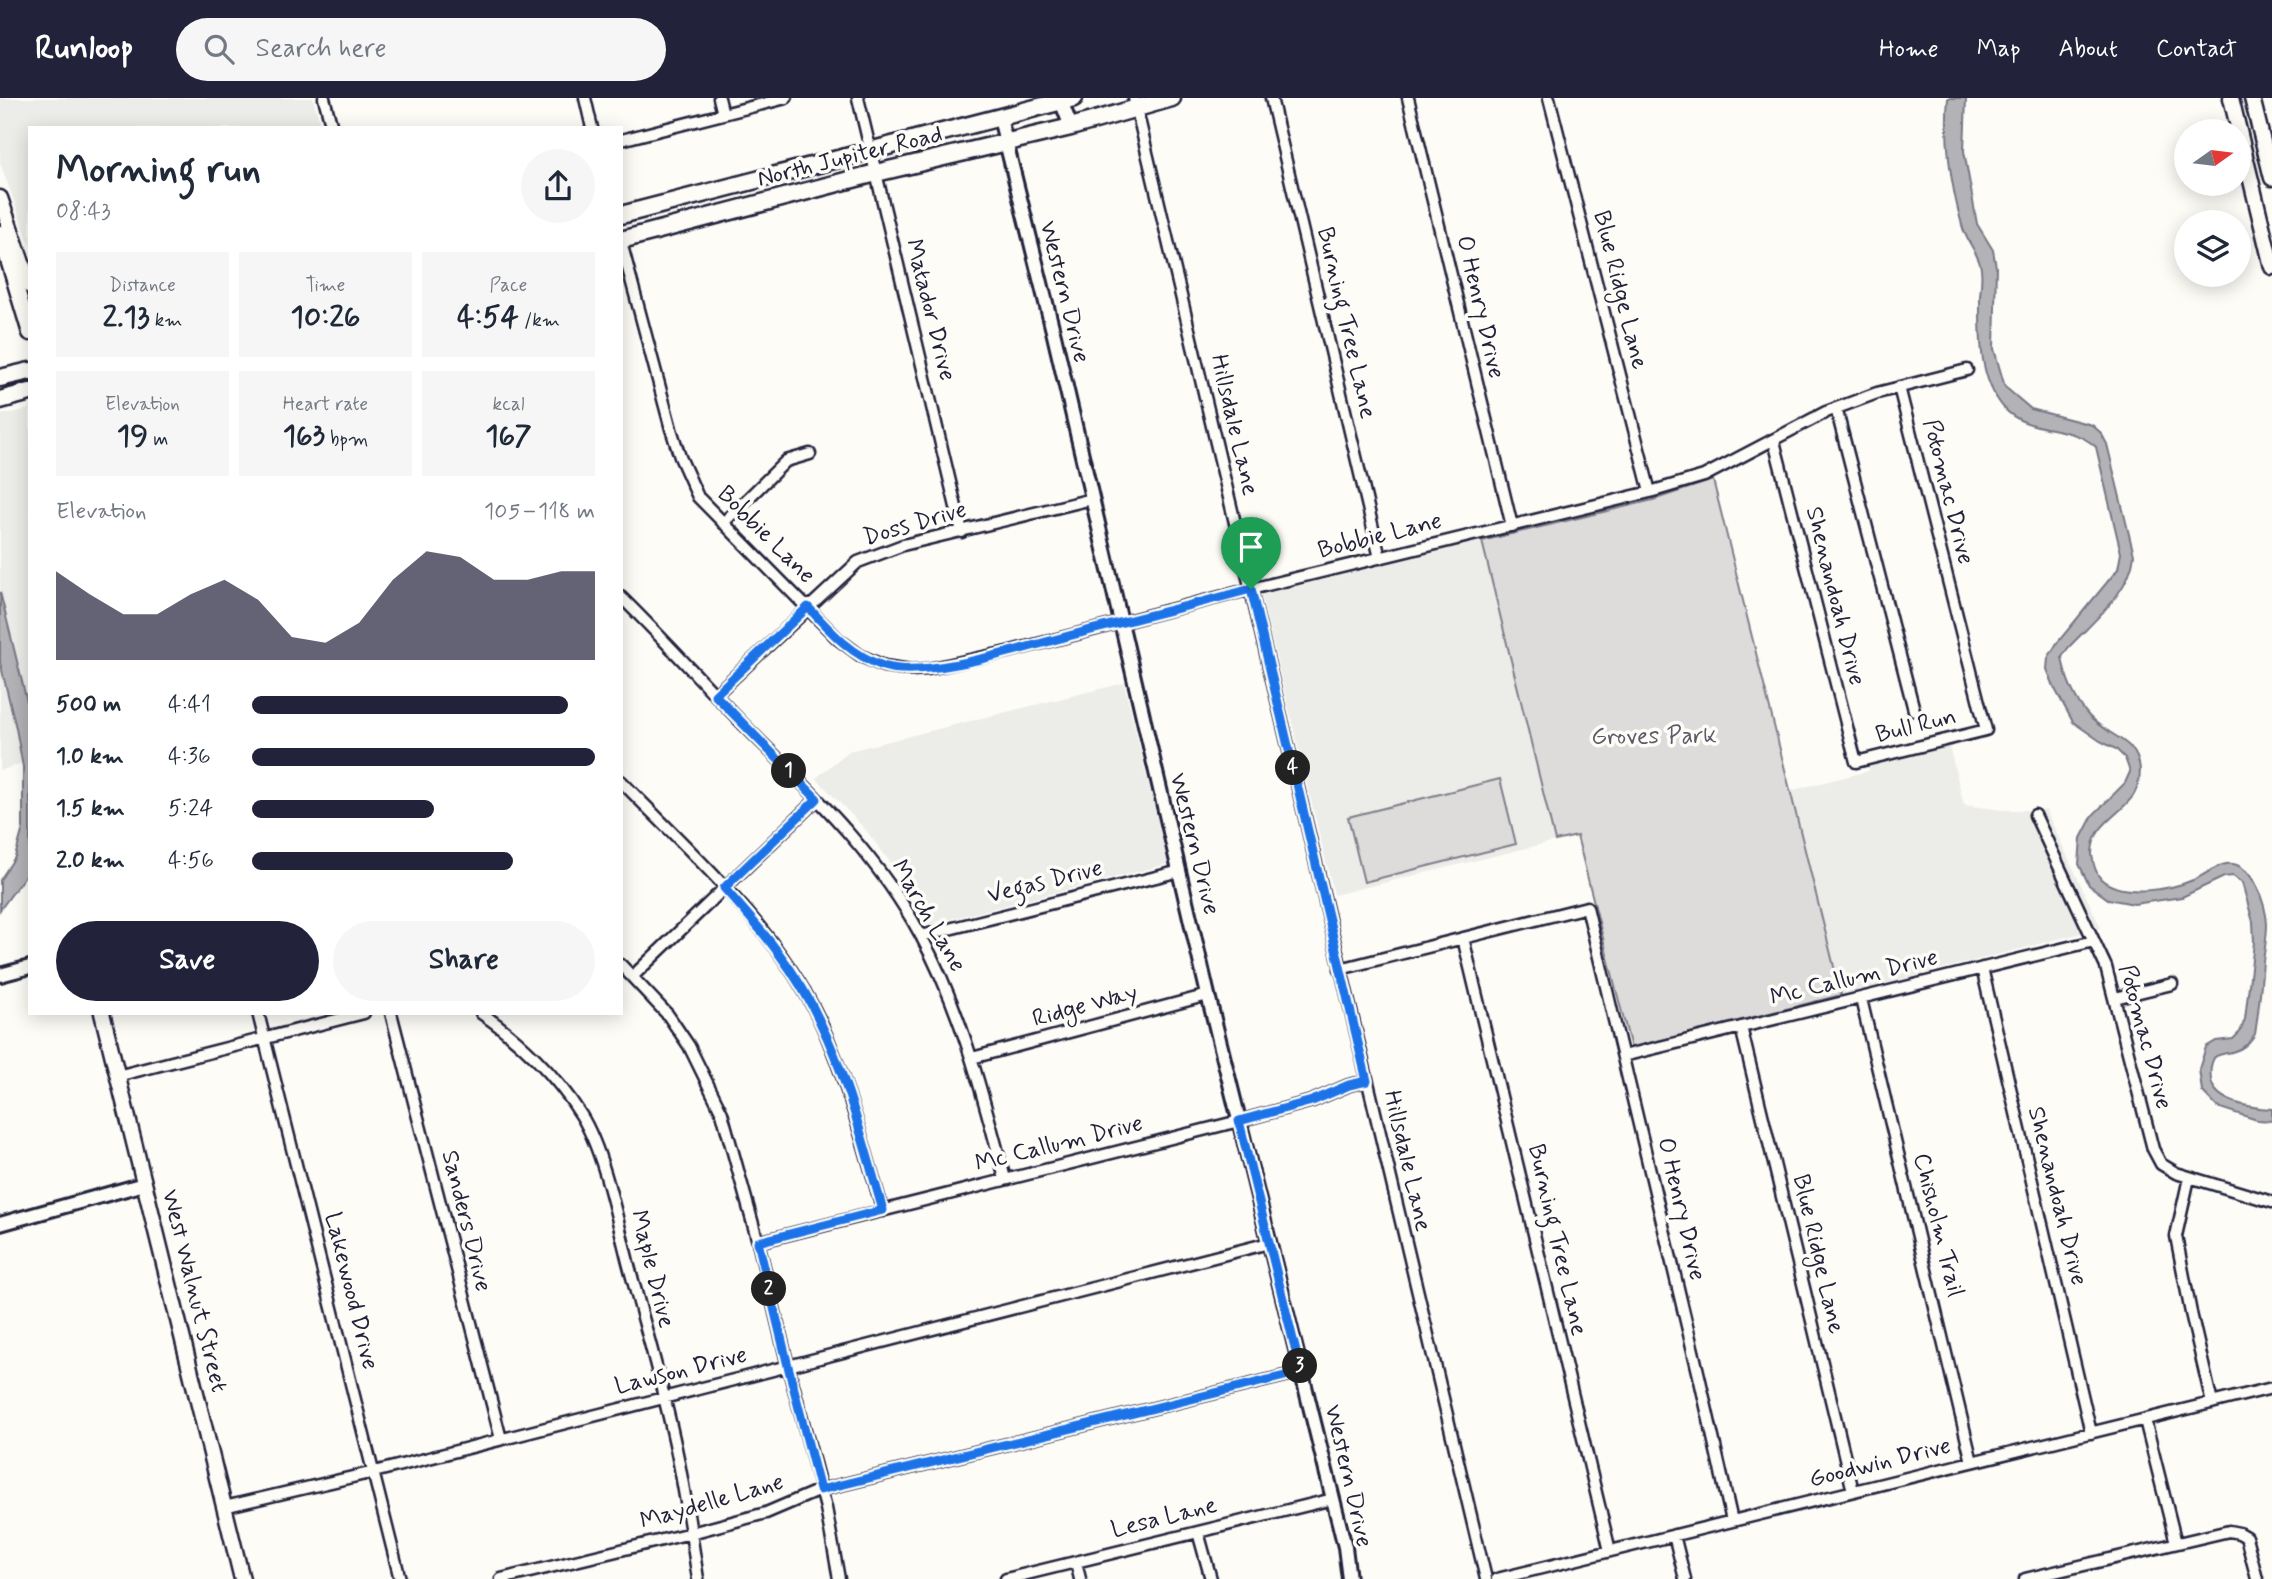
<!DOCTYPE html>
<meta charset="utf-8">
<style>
:root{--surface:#fff;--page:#f6f6f7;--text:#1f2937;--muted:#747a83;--accent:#22223b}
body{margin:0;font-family:Mynerve,sans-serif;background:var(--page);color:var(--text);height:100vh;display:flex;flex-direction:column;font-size:26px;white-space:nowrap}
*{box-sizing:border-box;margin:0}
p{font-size:23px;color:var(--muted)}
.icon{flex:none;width:38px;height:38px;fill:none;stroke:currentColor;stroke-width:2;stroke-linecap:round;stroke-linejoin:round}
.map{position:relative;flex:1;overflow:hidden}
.drawer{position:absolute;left:28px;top:28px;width:595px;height:889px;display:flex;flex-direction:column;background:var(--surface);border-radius:0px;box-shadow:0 4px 18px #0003}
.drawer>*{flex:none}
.needle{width:46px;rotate:76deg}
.buttons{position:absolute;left:2174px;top:21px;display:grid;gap:14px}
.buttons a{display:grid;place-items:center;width:77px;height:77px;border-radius:50%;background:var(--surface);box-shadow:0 4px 18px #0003;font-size:35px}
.pin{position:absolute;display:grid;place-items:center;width:60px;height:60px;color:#fff;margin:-72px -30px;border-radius:50% 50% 50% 0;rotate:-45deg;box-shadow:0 0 7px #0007}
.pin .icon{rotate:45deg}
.km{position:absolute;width:35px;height:35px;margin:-18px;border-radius:50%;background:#222;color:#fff;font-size:19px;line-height:35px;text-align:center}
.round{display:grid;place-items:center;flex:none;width:74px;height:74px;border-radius:37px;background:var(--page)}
.head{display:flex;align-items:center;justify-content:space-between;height:119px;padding:0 28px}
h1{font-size:38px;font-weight:700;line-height:52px}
.figures{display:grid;grid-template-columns:repeat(3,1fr);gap:10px;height:119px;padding:7px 28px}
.figures div{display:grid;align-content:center;border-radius:0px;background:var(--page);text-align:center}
.figures b{font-size:30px;font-weight:700}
.figures small{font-size:19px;font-weight:400}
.figures p{font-size:19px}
.chart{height:196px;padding:14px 28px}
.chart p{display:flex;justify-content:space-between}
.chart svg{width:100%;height:126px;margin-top:7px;fill:var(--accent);opacity:.7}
.primary-button{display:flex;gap:14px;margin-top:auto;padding:14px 28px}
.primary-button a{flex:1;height:80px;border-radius:42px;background:var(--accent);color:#fff;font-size:28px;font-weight:700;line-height:80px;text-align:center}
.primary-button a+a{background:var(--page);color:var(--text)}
ul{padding:0 28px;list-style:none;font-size:23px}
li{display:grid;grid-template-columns:112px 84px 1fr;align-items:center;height:52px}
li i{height:18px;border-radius:9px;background:var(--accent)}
header{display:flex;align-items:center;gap:42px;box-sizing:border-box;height:98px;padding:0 35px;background:var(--accent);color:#fff}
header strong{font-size:33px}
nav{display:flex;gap:38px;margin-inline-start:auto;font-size:24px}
.search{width:490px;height:63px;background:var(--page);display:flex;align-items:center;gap:18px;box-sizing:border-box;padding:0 24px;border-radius:38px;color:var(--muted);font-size:26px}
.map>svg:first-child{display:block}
.built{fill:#ecece9}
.green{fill:#dddcdb;stroke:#807f8b;stroke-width:2}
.water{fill:#b2b2b7;stroke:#787885;stroke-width:2}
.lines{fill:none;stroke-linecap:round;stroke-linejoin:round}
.minor-casing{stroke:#22223b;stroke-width:15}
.tertiary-casing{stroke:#22223b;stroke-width:18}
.secondary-casing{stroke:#22223b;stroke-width:19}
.primary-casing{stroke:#22223b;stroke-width:21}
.minor{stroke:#fdfcf7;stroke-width:10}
.tertiary{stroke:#fdfcf7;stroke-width:12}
.secondary{stroke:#fdfcf7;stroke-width:14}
.primary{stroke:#fdfcf7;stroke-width:16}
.route-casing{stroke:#fff;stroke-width:14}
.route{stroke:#1a73e8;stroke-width:9}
.labels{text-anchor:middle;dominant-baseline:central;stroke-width:7;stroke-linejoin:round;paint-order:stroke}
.street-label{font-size:24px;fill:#22223b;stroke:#fdfcf7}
.park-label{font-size:24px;fill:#5a5a6b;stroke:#fdfcf7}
</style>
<header>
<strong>Runloop</strong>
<div class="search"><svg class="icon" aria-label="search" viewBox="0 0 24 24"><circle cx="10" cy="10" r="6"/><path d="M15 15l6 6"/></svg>Search here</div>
<nav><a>Home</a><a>Map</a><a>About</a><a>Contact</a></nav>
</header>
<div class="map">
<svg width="2272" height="1481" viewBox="0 0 2272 1481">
<rect width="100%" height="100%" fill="#fdfcf7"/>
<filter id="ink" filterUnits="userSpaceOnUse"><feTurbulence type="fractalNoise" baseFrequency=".0143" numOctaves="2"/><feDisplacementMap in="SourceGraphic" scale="14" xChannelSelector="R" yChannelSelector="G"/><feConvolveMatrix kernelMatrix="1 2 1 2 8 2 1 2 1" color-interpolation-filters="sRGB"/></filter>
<g filter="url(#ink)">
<path class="built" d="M0,0H313L321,30H30V147L0,65Z
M30,311V662L0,673V317Z
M1482,443L1555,743L1334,797L1261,497Z
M1124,585L1168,766L928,827L902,780L865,731L816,680L849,653Z
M1949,648L1964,707L2002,712H2046L2101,830L1841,897L1789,693L1869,673L1868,669Z"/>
<path class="green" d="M1713,382L1841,897L1631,950L1577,738L1555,743L1482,443L1653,402Z
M1500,681L1516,746L1364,784L1348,719Z"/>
<path class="water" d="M1948,0H1966L1964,53L1977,126L1993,152L1996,169L1994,251L2005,289L2031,311L2092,327L2101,335L2107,346L2134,457C2130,495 2092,524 2068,550L2062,559C2065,579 2075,602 2088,617C2105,638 2138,640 2140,672C2140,680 2137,692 2133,698C2118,719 2092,727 2092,756C2093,765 2095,774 2101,781C2122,800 2170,792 2193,782C2204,778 2214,768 2226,766C2252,762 2266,806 2267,826C2267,838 2265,850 2263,863C2261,887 2259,912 2255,936C2241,960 2221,952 2214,960C2210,967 2210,974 2211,982C2215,1005 2252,1010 2272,1011V1023L2257,1022L2217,1009L2202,993L2199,971L2206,949L2216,943L2233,941L2240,934L2245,921L2254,844L2253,824L2242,785L2233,778L2224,779L2182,799L2134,806L2108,801L2089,787L2079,766L2081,740L2093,717L2125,685L2130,674L2125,660L2116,651L2100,643L2073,624L2055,591L2047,571L2048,560L2057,545L2118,471L2121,455L2096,349C2070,325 2028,337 2004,310C1978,280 1980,236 1980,198C1981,188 1983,176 1980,166C1976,152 1965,141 1962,127C1951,88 1944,41 1948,0Z
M0,494L30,616V771L0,812V782L15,759L23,730V669L16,630L0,564Z"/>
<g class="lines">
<defs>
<path id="minor" d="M324,0L332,30
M585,0L592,30
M719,0L723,16
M858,0L962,434
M1134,0L1486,1481
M1271,0L1380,460
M1408,0L1512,428
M1549,0L1650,394
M621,42L786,0
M621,144L671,331L680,359L698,399L838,541L861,558L884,568L911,572L928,571L1007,554L1251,491L1650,394L1704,378L1826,314L1877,295L1967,272
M1836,310L1914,612
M1774,343L1856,664L1986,632L1899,289
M723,425L786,363L810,356
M621,499C663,540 702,584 743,626C808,691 876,754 920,836C962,913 983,998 1005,1081
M715,597L858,464L903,447L1092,401
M621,683C693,757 777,830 821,925C848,985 864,1049 883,1113
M2035,717L2106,869L2153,1051L2161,1066L2176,1075L2272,1104
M921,838L1180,773
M1463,840L1610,1453
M621,867L668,917L689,948L722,1015L758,1144L788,1268L826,1410L839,1481
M1982,870L2091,1335
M1340,871L1587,809L1699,1278L1732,1423
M633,878L817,701
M2115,900L2172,886
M1861,901L1972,1364
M258,915L400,1481
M391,915L501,1341
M481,915C519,941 556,977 581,1017C604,1054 617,1121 628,1164C645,1229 665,1294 678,1360C686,1400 692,1441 698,1481
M1741,929L1853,1393
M1623,958L2094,843
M972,960L1208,897
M117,978L364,915
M2189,1080L2176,1138L2191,1215L2212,1305
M758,1144L1239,1023L1312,1003L1349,987L1367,983
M2145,1322L2176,1445
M224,1409L374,1374L1269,1145
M1198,1434L1211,1481
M1674,1437L1685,1481
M1076,1464L1080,1481
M501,1481L691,1435L766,1415L820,1392L1301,1274
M1006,1481L1333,1401
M1497,1481L2272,1290
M2025,1481L2229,1433L2239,1435L2246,1439L2257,1481"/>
<path id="tertiary" d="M1060,0L1071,29
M1000,20L1054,237L1208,897L1333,1401L1345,1449L1349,1481
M0,877L30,869
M0,1126L144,1086"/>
<path id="secondary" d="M2231,0L2272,169
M2252,0L2272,80
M0,100L30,188
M0,135L30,235
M102,915L242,1481"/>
<path id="primary" d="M621,117L1074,0
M621,142L876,75L1071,29L1172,0
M0,280L30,273
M0,302L30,294"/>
</defs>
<use href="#minor" class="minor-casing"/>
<use href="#tertiary" class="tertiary-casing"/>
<use href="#secondary" class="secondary-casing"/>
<use href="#primary" class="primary-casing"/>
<use href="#minor" class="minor"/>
<use href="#tertiary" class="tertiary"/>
<use href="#secondary" class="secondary"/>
<use href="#primary" class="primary"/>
</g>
</g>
<g class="lines" filter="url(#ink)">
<defs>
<path id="route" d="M1251,491L1367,983L1349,987L1312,1003L1239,1023L1301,1274L820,1392L788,1268L758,1144L883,1112C864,1049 849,984 820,924C797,873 761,831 724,790L817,701L715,597L808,509C830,533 851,557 883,568C926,582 1029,548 1076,536C1134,521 1193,507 1251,491Z"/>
</defs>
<use href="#route" class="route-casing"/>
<use href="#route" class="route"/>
</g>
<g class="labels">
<g class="street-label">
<text transform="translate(850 59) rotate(-14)">North Jupiter Road</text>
<text transform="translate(1620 192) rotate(76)">Blue Ridge Lane</text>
<text transform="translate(1064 194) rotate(76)">Western Drive</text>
<text transform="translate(1480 209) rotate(77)">O Henry Drive</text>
<text transform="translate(930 212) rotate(76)">Matador Drive</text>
<text transform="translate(1346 225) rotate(77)">Burning Tree Lane</text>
<text transform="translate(1234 327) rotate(77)">Hillsdale Lane</text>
<text transform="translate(1948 394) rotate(76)">Potomac Drive</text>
<text transform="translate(915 426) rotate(-16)">Doss Drive</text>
<text transform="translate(766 437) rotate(45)">Bobbie Lane</text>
<text transform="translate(1380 438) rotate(-14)">Bobbie Lane</text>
<text transform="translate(1835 498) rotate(76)">Shenandoah Drive</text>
<text transform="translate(1916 628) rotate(-14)">Bull Run</text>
<text transform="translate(1194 746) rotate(76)">Western Drive</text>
<text transform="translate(1045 784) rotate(-14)">Vegas Drive</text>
<text transform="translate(928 818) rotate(60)">March Lane</text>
<text transform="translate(1854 880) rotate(-14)">Mc Callum Drive</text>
<text transform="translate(1085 908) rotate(-15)">Ridge Way</text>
<text transform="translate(2145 939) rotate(75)">Potomac Drive</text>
<text transform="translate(1059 1046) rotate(-14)">Mc Callum Drive</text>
<text transform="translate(1407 1063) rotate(77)">Hillsdale Lane</text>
<text transform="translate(2057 1098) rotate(76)">Shenandoah Drive</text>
<text transform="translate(1681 1111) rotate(77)">O Henry Drive</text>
<text transform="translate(466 1123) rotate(76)">Sanders Drive</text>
<text transform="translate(1938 1127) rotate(76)">Chisholm Trail</text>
<text transform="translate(1557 1142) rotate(77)">Burning Tree Lane</text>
<text transform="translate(1818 1156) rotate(77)">Blue Ridge Lane</text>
<text transform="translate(652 1171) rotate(76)">Maple Drive</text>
<text transform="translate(194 1193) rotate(76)">West Walnut Street</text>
<text transform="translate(351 1193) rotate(76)">Lakewood Drive</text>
<text transform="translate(681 1273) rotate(-14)">Lawson Drive</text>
<text transform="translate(1880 1365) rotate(-14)">Goodwin Drive</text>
<text transform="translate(1348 1378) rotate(77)">Western Drive</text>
<text transform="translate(712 1404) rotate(-16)">Maydelle Lane</text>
<text transform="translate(1164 1420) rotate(-14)">Lesa Lane</text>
</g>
<g class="park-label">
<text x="1654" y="638">Groves Park</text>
</g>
</g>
</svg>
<div class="buttons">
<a><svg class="needle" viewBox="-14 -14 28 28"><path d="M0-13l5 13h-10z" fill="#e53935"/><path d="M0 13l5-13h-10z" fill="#747a83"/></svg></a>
<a><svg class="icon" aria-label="layers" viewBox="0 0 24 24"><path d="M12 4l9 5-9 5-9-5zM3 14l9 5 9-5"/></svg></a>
</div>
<div class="pin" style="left:1251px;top:491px;background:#1e9e55"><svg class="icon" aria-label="arrive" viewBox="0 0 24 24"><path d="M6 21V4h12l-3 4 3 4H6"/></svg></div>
<b class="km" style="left:789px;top:673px">1</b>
<b class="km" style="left:769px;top:1191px">2</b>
<b class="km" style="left:1300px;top:1268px">3</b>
<b class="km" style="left:1293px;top:670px">4</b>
<section class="drawer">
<div class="head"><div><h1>Morning run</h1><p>08:43</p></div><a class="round"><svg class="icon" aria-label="share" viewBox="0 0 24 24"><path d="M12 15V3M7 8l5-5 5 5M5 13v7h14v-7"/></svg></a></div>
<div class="figures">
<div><p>Distance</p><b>2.13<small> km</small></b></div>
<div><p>Time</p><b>10:26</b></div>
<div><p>Pace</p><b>4:54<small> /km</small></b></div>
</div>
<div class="figures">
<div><p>Elevation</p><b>19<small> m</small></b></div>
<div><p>Heart rate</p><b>163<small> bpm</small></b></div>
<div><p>kcal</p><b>167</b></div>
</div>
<div class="chart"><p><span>Elevation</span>105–118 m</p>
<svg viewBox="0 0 160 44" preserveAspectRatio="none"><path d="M0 44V13L10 21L20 28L30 28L40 21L50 16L60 23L70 36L80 38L90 31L100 16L110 6L120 8L130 16L140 16L150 13L160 13V44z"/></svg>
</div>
<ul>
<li><b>500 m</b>4:41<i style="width:92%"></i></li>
<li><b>1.0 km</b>4:36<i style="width:100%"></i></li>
<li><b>1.5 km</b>5:24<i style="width:53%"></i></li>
<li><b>2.0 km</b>4:56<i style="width:76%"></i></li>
</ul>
<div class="primary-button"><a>Save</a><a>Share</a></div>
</section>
</div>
